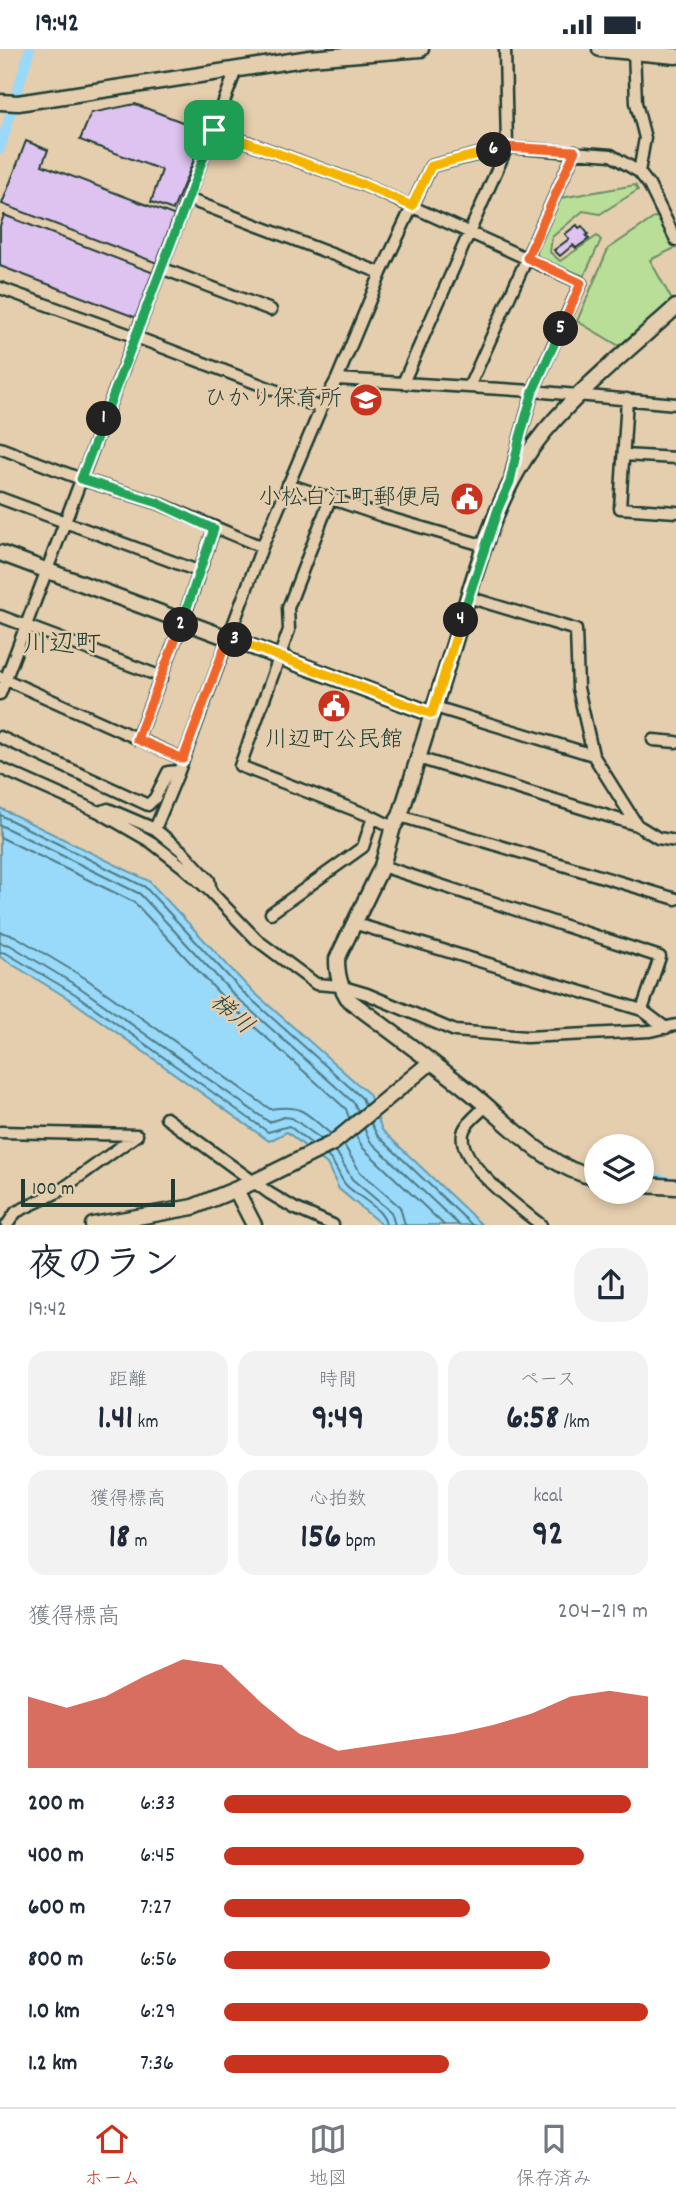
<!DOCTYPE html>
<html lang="ja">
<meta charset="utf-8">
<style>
:root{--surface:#fff;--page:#f2f2f3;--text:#1f2937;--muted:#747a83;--line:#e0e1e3;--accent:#c8321e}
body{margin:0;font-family:Dekko,"Klee One",sans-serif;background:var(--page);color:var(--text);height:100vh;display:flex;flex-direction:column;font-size:26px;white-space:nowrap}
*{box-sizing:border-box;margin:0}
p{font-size:23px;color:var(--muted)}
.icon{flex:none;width:38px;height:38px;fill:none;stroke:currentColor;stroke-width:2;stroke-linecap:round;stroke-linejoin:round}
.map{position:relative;height:1176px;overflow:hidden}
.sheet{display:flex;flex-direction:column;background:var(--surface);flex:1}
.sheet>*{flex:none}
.tools{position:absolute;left:584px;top:1085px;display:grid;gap:14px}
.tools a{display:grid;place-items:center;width:70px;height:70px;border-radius:50%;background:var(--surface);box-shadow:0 4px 10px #0003;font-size:35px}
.scale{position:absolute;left:21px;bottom:18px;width:154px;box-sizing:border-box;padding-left:7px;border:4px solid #1f3d34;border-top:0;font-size:19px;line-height:24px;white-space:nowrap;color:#1f3d34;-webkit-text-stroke:5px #e5ceae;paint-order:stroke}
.pin{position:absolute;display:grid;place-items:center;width:60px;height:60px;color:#fff;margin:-30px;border-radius:14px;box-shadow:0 4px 10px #0006}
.km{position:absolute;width:35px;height:35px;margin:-18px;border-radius:50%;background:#222;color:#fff;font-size:19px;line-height:35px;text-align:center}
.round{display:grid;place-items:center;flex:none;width:74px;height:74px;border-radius:28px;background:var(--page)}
.summary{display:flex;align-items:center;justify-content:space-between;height:119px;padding:0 28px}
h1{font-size:38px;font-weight:700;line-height:52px}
.metrics{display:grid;grid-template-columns:repeat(3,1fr);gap:10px;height:119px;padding:7px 28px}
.metrics div{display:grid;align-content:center;border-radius:18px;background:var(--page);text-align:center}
.metrics b{font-size:35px;font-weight:700}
.metrics small{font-size:19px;font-weight:400}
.metrics p{font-size:19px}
.chart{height:196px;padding:14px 28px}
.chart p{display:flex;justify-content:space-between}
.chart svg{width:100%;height:126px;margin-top:7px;fill:var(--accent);opacity:.7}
ul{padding:0 28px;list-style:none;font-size:23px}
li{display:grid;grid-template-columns:112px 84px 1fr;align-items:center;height:52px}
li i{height:18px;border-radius:9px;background:var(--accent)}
.status{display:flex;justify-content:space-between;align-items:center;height:49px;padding:0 35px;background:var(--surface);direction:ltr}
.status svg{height:19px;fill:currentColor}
.menu{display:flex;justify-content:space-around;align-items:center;height:98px;border-top:2px solid var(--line);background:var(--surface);font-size:19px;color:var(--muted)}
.menu a{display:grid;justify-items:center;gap:4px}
.menu .current{color:var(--accent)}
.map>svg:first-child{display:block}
.green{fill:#b9de98;stroke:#6c8e66;stroke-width:2}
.water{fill:#99d9fa;stroke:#689bab;stroke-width:2}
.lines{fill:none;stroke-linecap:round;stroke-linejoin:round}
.shore{stroke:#507b83;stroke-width:2}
.canal{stroke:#99d9fa;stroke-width:10}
.building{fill:#dec2f0;stroke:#1f3d34;stroke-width:2}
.street-casing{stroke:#1f3d34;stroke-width:15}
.secondary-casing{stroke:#1f3d34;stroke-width:19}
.street{stroke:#e5ceae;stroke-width:10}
.secondary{stroke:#e5ceae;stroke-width:14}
.split-1-casing{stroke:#fff;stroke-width:14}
.split-2-casing{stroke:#fff;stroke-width:14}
.split-3-casing{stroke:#fff;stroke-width:14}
.split-4-casing{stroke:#fff;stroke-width:14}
.split-5-casing{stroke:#fff;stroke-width:14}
.split-6-casing{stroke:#fff;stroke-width:14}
.split-7-casing{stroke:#fff;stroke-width:14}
.split-1{stroke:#22a559;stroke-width:9}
.split-2{stroke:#22a559;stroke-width:9}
.split-3{stroke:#f0652b;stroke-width:9}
.split-4{stroke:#f5b400;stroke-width:9}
.split-5{stroke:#22a559;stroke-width:9}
.split-6{stroke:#f0652b;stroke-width:9}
.split-7{stroke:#f5b400;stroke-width:9}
.labels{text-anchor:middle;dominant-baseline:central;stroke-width:5;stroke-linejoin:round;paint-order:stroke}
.poi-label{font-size:23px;fill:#1f3d34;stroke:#e5ceae;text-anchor:end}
.water-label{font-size:24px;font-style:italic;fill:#25453e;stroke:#e5ceae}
.quarter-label{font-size:26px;fill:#1f3d34;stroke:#e5ceae}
</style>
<div class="status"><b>19:42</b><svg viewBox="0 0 49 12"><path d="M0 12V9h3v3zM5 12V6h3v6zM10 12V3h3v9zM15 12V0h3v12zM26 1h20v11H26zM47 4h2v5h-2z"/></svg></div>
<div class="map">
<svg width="676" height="1176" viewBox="0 0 676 1176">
<rect width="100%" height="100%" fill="#e5ceae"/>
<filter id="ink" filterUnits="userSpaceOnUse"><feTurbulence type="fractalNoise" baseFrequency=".0143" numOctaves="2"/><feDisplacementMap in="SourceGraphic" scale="14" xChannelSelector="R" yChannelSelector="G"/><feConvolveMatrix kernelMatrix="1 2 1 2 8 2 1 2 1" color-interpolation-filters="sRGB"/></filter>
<g filter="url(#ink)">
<path class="green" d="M635,136L638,141L600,165L583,162L552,188L550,203L560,212L597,187L601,191L584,227L539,209L535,201L561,149Z
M657,167L675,199L650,211L672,251L621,298L577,272L608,200Z"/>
<path class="water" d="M0,759L149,832L248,938L369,1045L382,1081L482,1176H382L339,1140L327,1115L287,1083L269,1092L71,951L0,908Z"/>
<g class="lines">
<path class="shore" d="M0,766L145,838L243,943L362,1049L365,1056
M0,776L140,845L237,949L354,1054L358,1062
M0,788L134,853L230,956L346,1060L349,1069
M0,883L15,887L85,929L270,1060C304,1055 305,1064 331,1085
M0,894L10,896L79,938L269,1073L284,1068L292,1069L321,1090
M0,903L6,904L75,945L268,1083L289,1077L312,1095
M371,1074L377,1086L472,1176
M364,1079L370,1092L459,1176
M356,1087L363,1099L444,1176
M344,1096L360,1123L400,1158L405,1176
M336,1102L352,1130L391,1163L395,1176
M327,1107C337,1115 338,1127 346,1136C357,1148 384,1159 386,1176"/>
<path class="canal" d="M16,46L30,0
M0,100L12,59
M594,1119L597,1120
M642,1128L666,1131"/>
</g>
<path class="building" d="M135,55L206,82L173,161L151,153L162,121L80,91L91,64Z
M26,92L48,101L42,116L176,167L157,214L2,155Z
M4,166L154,224L137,269L0,217V177Z
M577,176L579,179L582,177L588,185L586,187L589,190L576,199L573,196L560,207L554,201L569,190L565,185Z"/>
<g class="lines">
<defs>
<path id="street" d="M634,0L636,54L645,89L639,123
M214,81L364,136L581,234L533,342L519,392L511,426
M188,150L381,224
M161,219L271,261
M0,239L136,288L321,359
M337,330L533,342L676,355
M403,334L507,98L505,0
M469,338L575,102
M627,350L620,459L676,463
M0,399L81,430L158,454L262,498
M624,406L676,409
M288,435L382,467L486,497
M0,449L198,522
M330,450L288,559L289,581L240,717L373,768L393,778
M468,548L576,581L578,639L593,706L637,776L658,789L676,792
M0,567L162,628
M0,628L183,710
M0,645L236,21
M435,658L593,706
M0,688L148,756L155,749L168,723L179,722
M137,690L183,571L214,480
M653,691L676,693
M418,709L637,776
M0,719L99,763L151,793L182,817L211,843L257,891L316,935L340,937L367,945L455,982L526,988L650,982L676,976
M99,763L108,760L155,780L183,803L209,831L211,843
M400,767L676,850
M155,780L179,722L262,498L321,359L337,330L381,224L431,117L507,98L611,106L639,123L649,136L676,191
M382,817L660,908L642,961
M271,864L363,798L373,768
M353,874L642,961L666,979
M486,1057C479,1064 467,1073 464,1081C452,1111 521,1160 541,1176
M166,1069L269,1144L294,1159L333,1176
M0,1083L137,1086
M7,1176L16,1163L58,1143L137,1086"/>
<path id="secondary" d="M600,0L676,7
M0,53L18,54L310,9L421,0
M0,504L432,665
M597,1129C546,1119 508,1073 469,1042C430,1011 389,981 349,951C340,937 337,927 337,910L382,817L393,778L400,767C418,710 436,652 454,595C476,522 495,442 545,382C583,337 632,298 676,258
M642,1136L676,1138
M236,1141L254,1176
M93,1176L193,1158L256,1132L333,1094L431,1013"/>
</defs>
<use href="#street" class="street-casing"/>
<use href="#secondary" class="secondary-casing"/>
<use href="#street" class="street"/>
<use href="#secondary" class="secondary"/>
</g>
</g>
<g class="lines" filter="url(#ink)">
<defs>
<path id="split-1" d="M104,370L214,81"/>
<path id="split-2" d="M104,370L81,430L158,454L214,480L181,576"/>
<path id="split-3" d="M181,576L137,690L183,710L228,589L235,591"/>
<path id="split-4" d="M235,591L432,665L461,571"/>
<path id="split-5" d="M461,571L498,460L510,433L519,392L533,342L561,280"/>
<path id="split-6" d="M494,101L507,98L575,102L527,209L581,234L561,280"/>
<path id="split-7" d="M214,81L364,136L412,157L431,117L494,101"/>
</defs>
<use href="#split-1" class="split-1-casing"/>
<use href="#split-2" class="split-2-casing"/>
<use href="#split-3" class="split-3-casing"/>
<use href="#split-4" class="split-4-casing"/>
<use href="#split-5" class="split-5-casing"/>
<use href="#split-6" class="split-6-casing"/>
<use href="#split-7" class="split-7-casing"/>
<use href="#split-1" class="split-1"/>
<use href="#split-2" class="split-2"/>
<use href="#split-3" class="split-3"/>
<use href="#split-4" class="split-4"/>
<use href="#split-5" class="split-5"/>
<use href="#split-6" class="split-6"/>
<use href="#split-7" class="split-7"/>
</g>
<defs>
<symbol id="school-disc" viewBox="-11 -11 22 22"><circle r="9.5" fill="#c8321e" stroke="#e5ceae"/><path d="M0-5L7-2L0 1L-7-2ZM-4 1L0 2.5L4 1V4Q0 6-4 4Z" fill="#fff"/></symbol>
<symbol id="civic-disc" viewBox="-11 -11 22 22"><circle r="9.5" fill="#c8321e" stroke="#e5ceae"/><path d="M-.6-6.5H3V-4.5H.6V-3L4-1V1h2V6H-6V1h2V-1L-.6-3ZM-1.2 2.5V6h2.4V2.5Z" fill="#fff"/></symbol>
</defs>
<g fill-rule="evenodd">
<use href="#school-disc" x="347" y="332" width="38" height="38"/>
<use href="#civic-disc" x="448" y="431" width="38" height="38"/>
<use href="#civic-disc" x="315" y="638" width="38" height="38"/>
</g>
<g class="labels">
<g class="poi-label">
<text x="342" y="351">ひかり保育所</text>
<text x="442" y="450">小松白江町郵便局</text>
<text x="334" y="692" text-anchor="middle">川辺町公民館</text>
</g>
<g class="water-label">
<text transform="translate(231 966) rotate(42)">梯川</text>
</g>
<g class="quarter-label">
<text x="62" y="596">川辺町</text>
</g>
</g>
</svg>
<div class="tools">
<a><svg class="icon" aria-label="layers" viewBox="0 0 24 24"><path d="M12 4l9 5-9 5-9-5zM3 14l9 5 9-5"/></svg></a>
</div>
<div class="scale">100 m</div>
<div class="pin" style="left:214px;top:81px;background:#1e9e55"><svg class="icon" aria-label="arrive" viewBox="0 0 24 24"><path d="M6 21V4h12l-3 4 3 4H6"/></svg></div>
<b class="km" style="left:104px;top:370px">1</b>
<b class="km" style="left:181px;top:576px">2</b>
<b class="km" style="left:235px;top:591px">3</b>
<b class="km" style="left:461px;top:571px">4</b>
<b class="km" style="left:561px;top:280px">5</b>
<b class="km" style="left:494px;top:101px">6</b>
</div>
<section class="sheet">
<div class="summary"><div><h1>夜のラン</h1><p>19:42</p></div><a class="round"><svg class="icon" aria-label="share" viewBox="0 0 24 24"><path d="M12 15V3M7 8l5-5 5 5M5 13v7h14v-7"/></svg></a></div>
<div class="metrics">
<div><p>距離</p><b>1.41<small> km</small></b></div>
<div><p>時間</p><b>9:49</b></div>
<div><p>ペース</p><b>6:58<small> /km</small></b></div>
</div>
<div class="metrics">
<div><p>獲得標高</p><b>18<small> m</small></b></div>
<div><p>心拍数</p><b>156<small> bpm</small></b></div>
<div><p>kcal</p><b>92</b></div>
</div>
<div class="chart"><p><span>獲得標高</span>204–219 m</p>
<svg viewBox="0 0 160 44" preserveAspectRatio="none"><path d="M0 44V19L10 23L20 19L30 12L40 6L50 8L60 21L70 32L80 38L90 36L100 34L110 32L120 29L130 25L140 19L150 17L160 19V44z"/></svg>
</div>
<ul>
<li><b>200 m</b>6:33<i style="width:96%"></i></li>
<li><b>400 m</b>6:45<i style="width:85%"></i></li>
<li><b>600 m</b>7:27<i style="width:58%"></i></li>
<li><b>800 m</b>6:56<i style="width:77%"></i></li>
<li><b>1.0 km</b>6:29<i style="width:100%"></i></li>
<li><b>1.2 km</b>7:36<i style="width:53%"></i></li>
</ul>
</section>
<nav class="menu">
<a class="current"><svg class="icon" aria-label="home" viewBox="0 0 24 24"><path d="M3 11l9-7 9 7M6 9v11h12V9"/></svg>ホーム</a>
<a><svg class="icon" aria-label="map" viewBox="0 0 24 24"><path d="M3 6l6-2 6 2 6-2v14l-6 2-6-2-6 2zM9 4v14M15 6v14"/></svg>地図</a>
<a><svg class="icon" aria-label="saved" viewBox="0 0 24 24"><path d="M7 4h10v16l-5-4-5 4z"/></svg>保存済み</a>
</nav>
